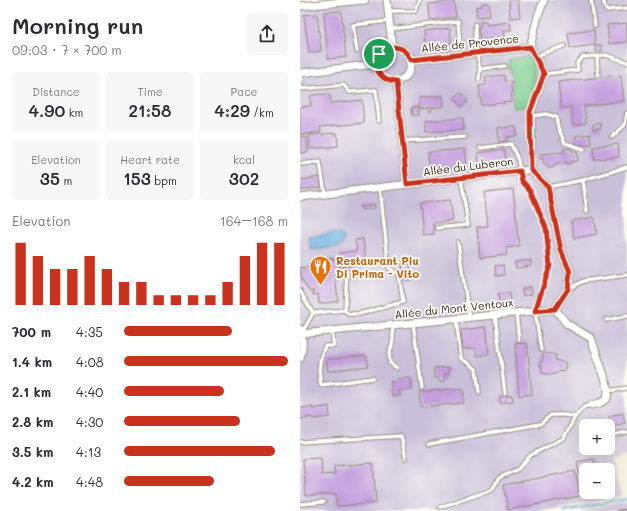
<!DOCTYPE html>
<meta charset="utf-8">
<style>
:root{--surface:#fff;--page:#f7f7f7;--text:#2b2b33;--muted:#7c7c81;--accent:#c8321e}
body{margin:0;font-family:Mali,sans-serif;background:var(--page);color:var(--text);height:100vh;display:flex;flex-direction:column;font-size:15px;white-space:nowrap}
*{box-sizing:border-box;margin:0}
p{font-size:13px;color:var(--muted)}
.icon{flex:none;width:22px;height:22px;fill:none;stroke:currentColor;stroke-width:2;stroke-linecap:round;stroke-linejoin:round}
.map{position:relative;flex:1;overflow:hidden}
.details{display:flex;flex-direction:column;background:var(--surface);width:300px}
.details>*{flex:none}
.tools{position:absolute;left:279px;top:419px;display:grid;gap:8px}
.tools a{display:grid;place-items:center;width:36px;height:36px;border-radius:6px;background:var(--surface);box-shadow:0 4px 16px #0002;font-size:20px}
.pin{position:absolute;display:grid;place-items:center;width:34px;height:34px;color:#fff;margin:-17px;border:2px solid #fff;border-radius:50%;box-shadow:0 1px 4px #0007}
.round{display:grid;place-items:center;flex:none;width:42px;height:42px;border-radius:6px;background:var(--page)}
.overview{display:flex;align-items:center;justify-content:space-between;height:68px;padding:0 12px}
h1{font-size:22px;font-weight:600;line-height:30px}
.figures{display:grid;grid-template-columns:repeat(3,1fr);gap:6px;height:68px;padding:4px 12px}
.figures div{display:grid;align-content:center;border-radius:6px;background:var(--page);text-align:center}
.figures b{font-size:17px;font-weight:600}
.figures small{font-size:11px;font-weight:400}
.figures p{font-size:11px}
.chart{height:112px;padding:8px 12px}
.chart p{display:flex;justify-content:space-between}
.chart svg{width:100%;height:72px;margin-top:4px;stroke:var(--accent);stroke-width:6}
ul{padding:0 12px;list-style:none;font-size:13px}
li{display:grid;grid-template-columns:64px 48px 1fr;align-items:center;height:30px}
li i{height:10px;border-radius:5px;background:var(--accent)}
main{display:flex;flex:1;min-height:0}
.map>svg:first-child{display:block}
.industrial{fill:#c8bfd8;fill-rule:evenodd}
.green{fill:#78ca8b;stroke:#5a7a54}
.water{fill:#6fb2e4;stroke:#556e81}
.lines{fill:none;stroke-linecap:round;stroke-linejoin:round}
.stream{stroke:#6fb2e4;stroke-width:2.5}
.building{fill:#c39edd}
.service-casing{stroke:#968b7a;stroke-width:5.5}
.minor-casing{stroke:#968b7a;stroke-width:9}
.service{stroke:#fff;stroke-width:3.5}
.minor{stroke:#fff;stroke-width:7}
.route-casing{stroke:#fff;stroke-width:8}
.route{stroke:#c8321e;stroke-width:5}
.labels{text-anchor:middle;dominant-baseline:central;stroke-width:3.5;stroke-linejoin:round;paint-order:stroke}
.street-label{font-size:11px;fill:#3b2a1e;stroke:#fdfcf7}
.food-label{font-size:11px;font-weight:bold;fill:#c56008;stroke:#fdfcf7;text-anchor:start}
</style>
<main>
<section class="details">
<div class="overview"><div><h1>Morning run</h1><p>09:03 · 7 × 700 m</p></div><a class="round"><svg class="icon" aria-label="share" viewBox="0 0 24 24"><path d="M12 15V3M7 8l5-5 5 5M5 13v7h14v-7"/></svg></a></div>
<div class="figures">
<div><p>Distance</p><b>4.90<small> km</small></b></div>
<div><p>Time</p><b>21:58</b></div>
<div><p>Pace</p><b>4:29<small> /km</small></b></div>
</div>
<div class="figures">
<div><p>Elevation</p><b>35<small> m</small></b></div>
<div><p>Heart rate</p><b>153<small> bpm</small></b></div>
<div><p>kcal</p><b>302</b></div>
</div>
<div class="chart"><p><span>Elevation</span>164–168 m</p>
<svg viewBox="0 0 160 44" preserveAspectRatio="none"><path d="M5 44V6M15 44V14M25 44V22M35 44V22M45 44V14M55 44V22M65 44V30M75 44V30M85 44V38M95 44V38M105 44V38M115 44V38M125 44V30M135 44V14M145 44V6M155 44V6"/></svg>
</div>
<ul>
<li><b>700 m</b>4:35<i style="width:66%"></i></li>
<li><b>1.4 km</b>4:08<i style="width:100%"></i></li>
<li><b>2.1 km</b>4:40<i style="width:61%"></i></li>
<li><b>2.8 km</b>4:30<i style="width:71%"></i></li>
<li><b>3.5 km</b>4:13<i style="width:92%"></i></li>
<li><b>4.2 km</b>4:48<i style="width:55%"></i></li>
</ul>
</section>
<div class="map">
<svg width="327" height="511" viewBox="0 0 327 511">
<rect width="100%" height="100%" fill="#fdfcf7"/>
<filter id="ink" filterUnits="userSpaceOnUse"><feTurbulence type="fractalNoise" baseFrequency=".025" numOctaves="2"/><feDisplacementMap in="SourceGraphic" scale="8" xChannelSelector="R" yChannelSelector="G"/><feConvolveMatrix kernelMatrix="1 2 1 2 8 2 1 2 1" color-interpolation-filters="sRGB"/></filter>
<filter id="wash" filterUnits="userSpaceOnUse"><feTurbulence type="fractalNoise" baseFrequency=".012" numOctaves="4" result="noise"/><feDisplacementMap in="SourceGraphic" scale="16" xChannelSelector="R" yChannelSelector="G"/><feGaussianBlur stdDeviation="0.9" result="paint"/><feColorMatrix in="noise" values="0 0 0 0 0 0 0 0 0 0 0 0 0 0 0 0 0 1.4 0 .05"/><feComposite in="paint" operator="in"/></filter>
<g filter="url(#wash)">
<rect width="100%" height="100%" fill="#f1ecd6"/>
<path class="industrial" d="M33,0H327V238L309,241L327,239V456L311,460L321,496L241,511H0V3ZM286,426H308V448H286ZM286,470H308V492H286Z
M327,502V511H280L318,504Z"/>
<path class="green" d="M229,57L233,60L234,66V80L232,95L227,107L213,108L212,81L209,68V59Z"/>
<path class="water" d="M34,233C39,234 42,234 44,239L42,245L39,247L11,250L9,237Z"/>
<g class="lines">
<path class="stream" d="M263,511L327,499"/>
</g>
<g id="blocks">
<path class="building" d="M209,0H218L220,17L210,18Z
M154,1L156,17L130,20L129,4Z
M182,3H189L190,16L177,17L176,7L182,6Z
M41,11L46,57L28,59L24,12Z
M17,14L21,51L9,53L4,15Z
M180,21H186L187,25L210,22L211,30H204L205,37L180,40L178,26H181Z
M327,23V42L309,44L307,25Z
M150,28L151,43L125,46L124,31Z
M294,30L295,45L270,48L268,33Z
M295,45H301L302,51H296Z
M204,75L205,82H211L212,102L181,105L179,86L186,85L185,77Z
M321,75L324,101L284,106L286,123L273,125L271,107L261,108L258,82Z
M161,93L168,101L161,107L154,98Z
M28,94L30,96L31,103L62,100L64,123L20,127L21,132L0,135V107L11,106L10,98L12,95Z
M143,96L144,106L131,108L132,111L128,112V108L120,109L119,98Z
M118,107L119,115L112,116L111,108Z
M163,118L164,130L126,132V121Z
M300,123L301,129L293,130V125Z
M216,127L217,136L206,137L207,141L199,142L198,128Z
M37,133L38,146L10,149L9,135Z
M290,134L291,144L276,145L275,136Z
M0,137H7L8,152L0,153Z
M318,144L319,157L294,159L293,147Z
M271,148L272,151H277L278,161L269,162L270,164H266V162L255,164V167L248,168L247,164L244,165L243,158L240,159V154L264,152L263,149Z
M165,149L167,167L130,171L128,152Z
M194,149V151L204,150L205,163L179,165L178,153L192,151V150Z
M20,177L21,187L0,190V180Z
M213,189L219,246L206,248L207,255L180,258L177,227L188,226L184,192Z
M150,200L153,221L133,223L134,234L123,235L120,203Z
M75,205V208L61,210L60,207Z
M294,217L297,234L274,238L271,221Z
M63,239L66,262L58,263L59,265L40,267L39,253L57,251L55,240Z
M33,258V260H38L40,273L35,274L38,301L19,304L18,294L13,295V291L10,292L2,280L0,268L15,266L14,260Z
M231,260V266L216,268L215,262Z
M102,264H110L112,280H104Z
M203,265L204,275L196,276L195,266Z
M231,287L232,294L223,296L222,289Z
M209,293L210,301L199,302L198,294Z
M186,327L189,354L177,356L176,348L163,349L161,330Z
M227,343L232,394L219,396L215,344Z
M244,353L256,355L255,360L266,363L264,371L259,370L258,373L250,375L242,373V366H240Z
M60,356H67L68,366L28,371L26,360Z
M149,367V373H145V381L140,382L139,378H134V368Z
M111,378L112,390L99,391L100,396L92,397L90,382L98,381V379Z
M163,388L164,403L121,407L119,392Z
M212,395L213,401L200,403V396Z
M29,406L30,417L13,419V417L0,419V408L12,407V409Z
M323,413L325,423L311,427L309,416Z
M294,422L296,426H291L290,423Z
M21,458L22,475L35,474L34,466L73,463L76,503L37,506L36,494L6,496L3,459Z
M294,459L296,470H286V492H294V493L283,495L277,462Z
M275,471L280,496L208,510L203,485Z
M327,509V511H317V510Z"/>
</g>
</g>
<g filter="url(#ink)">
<use href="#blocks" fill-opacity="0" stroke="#968b7a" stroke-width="1"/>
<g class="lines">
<defs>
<path id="service" d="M291,0L295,26
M303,0L306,10L327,8
M88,11H116L120,0
M175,24V47L177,53L180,69L179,79
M90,29L158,21L160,45
M57,51L53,25L89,21
M297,56L306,55L327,62
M237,59L241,54L264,46
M180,69L205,66
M244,74L278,70L277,63L283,57L297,56L298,75
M0,75L1,89L44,85L49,92L76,90L79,121
M232,116L246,114L256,117L258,127L265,143L284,149
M312,137L325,125L327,113
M102,141L165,137
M180,148L211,144L218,160L222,181L230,190L246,228L250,266L235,311L241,350
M0,164L20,162L25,194
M283,180L327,167
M248,187L283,180L287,211
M137,228L168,225L161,178
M158,242L169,317
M268,289L283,281L327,275
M0,291L13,313L2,333
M45,310L48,314H59L103,302L99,274L89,268L80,188
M13,313L45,310L47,272
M216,313L219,340
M195,315L205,393
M156,319L161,359L169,363L176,369L179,392
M306,320L327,316
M113,323L122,388
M92,325C93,331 94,338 92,344C90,353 88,354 90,363L97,368
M32,331L34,346H25C19,360 18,370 21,385L73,378
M308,391L327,388
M308,436L327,432
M0,442L101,436L106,458
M129,444L240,424L251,415H265L275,417
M0,504L24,502
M140,507L192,490L199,478L218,469L231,455L264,438L275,417L284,407L292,405"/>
<path id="minor" d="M87,0L92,47
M0,6L65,0
M77 64a17 17 0 1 1 34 0a17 17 0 1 1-34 0Z
M230,47L244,74L231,112V170L248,187L261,250L270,272L268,289L255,309
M230,47L238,16L244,0
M111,60L230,47
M0,73L76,64
M96,82L107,184
M0,197L220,171L231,170
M255,309L267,324L291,338L306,381L308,391L307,399L300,403L292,405
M0,329C4,339 3,348 0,358
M0,334L255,309"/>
</defs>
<use href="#service" class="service-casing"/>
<use href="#minor" class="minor-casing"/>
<use href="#service" class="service"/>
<use href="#minor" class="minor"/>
</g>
</g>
<g class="lines" filter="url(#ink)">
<defs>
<path id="route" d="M92,47C102,47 108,51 111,60L230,47L244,74L230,112L231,170L248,187L261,250L270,272L268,289L255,309L235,311L250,266L246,228L230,190L222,181L220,171L107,184L96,82C72,80 69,53 92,47Z"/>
</defs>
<use href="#route" class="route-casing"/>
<use href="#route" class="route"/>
</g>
<defs>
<symbol id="restaurant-pin" viewBox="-11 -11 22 30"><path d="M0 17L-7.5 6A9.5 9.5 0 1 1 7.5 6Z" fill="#e8710a" stroke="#fdfcf7"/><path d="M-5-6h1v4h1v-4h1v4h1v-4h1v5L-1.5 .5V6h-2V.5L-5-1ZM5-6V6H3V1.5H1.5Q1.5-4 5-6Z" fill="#fff"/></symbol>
</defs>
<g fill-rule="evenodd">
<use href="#restaurant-pin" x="8" y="254" width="25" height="34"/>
</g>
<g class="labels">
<g class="street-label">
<text transform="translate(170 43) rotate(-6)">Allée de Provence</text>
<text transform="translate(168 166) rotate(-7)">Allée du Luberon</text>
<text transform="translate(154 308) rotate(-6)">Allée du Mont Ventoux</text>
</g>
<g class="food-label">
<text x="36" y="260">Restaurant Piu<tspan x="36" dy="13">Di Prima - Vito</tspan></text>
</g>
</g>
</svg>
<div class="tools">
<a>+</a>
<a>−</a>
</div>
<div class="pin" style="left:79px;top:54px;background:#1e9e55"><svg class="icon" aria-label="arrive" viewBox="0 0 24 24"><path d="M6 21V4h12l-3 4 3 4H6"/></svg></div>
</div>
</main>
